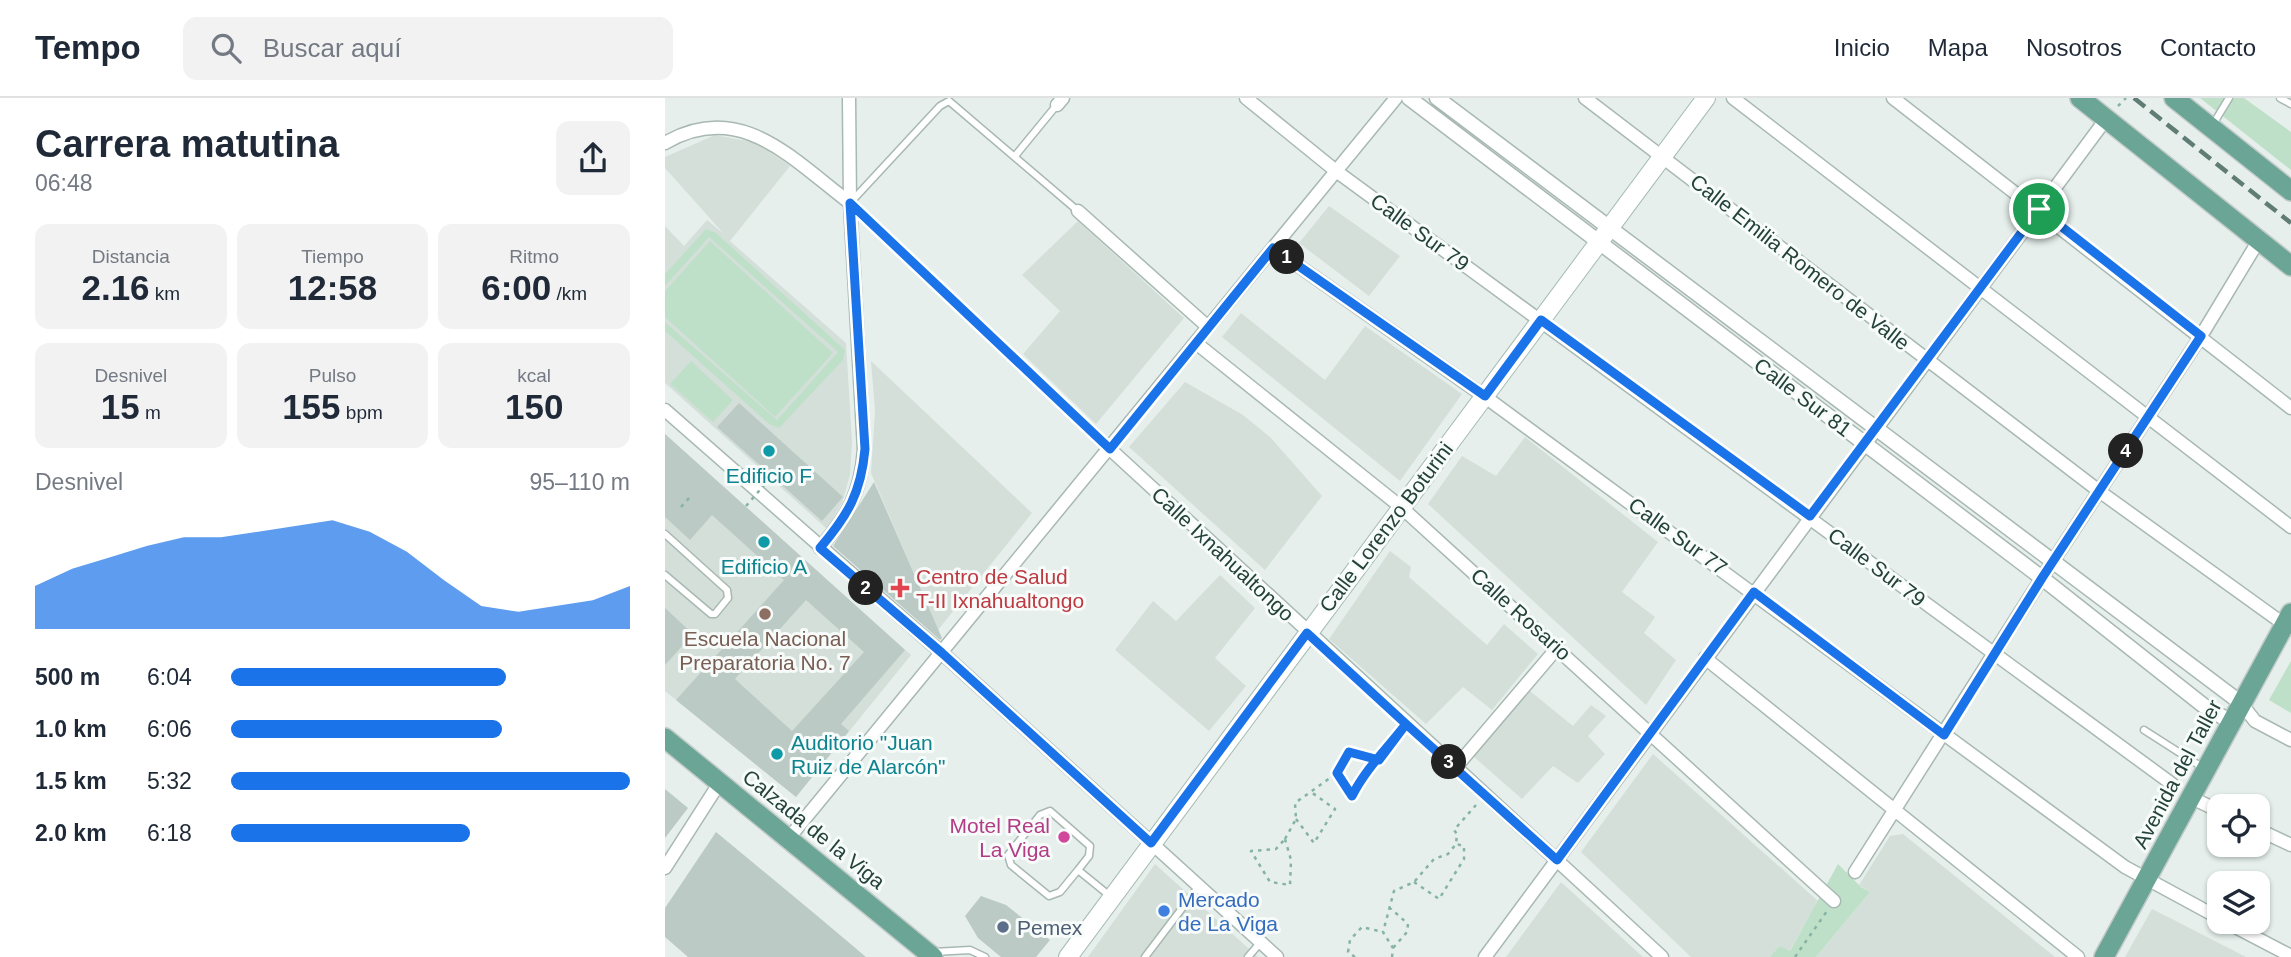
<!DOCTYPE html>
<html lang="es">
<meta charset="utf-8">
<style>
:root{--surface:#fff;--page:#f2f2f3;--text:#1f2937;--muted:#747a83;--line:#e0e1e3;--accent:#1a73e8}
body{margin:0;font-family:Arial,sans-serif;background:var(--page);color:var(--text);height:100vh;display:flex;flex-direction:column;font-size:26px;white-space:nowrap}
*{box-sizing:border-box;margin:0}
p{font-size:23px;color:var(--muted)}
.icon{flex:none;width:38px;height:38px;fill:none;stroke:currentColor;stroke-width:2;stroke-linecap:round;stroke-linejoin:round}
.map{position:relative;flex:1;overflow:hidden}
.details{display:flex;flex-direction:column;background:var(--surface);width:665px}
.details>*{flex:none}
.controls{position:absolute;left:1542px;top:696px;display:grid;gap:14px}
.controls a{display:grid;place-items:center;width:63px;height:63px;border-radius:14px;background:var(--surface);box-shadow:0 2px 5px #0004;font-size:35px}
.pin{position:absolute;display:grid;place-items:center;width:60px;height:60px;color:#fff;margin:-30px;border:4px solid #fff;border-radius:50%;box-shadow:0 2px 7px #0007}
.km{position:absolute;width:35px;height:35px;margin:-18px;border-radius:50%;background:#222;color:#fff;font-size:19px;line-height:35px;text-align:center}
.round{display:grid;place-items:center;flex:none;width:74px;height:74px;border-radius:14px;background:var(--page)}
.headline{display:flex;align-items:center;justify-content:space-between;height:119px;padding:0 35px}
h1{font-size:38px;font-weight:800;line-height:52px}
.figures{display:grid;grid-template-columns:repeat(3,1fr);gap:10px;height:119px;padding:7px 35px}
.figures div{display:grid;align-content:center;border-radius:14px;background:var(--page);text-align:center}
.figures b{font-size:35px;font-weight:800}
.figures small{font-size:19px;font-weight:400}
.figures p{font-size:19px}
.chart{height:196px;padding:14px 35px}
.chart p{display:flex;justify-content:space-between}
.chart svg{width:100%;height:126px;margin-top:7px;fill:var(--accent);opacity:.7}
ul{padding:0 35px;list-style:none;font-size:23px}
li{display:grid;grid-template-columns:112px 84px 1fr;align-items:center;height:52px}
li i{height:18px;border-radius:9px;background:var(--accent)}
header{display:flex;align-items:center;gap:42px;box-sizing:border-box;height:98px;padding:0 35px;background:var(--surface);border-bottom:2px solid var(--line)}
header strong{font-size:33px}
nav{display:flex;gap:38px;margin-inline-start:auto;font-size:24px}
.search{width:490px;height:63px;background:var(--page);display:flex;align-items:center;gap:18px;box-sizing:border-box;padding:0 24px;border-radius:14px;color:var(--muted);font-size:26px}
main{display:flex;flex:1;min-height:0}
.map>svg:first-child{display:block}
.built{fill:#d4dfda}
.green{fill:#bfe0c8}
.building{fill:#bbcac4;fill-rule:evenodd}
.lines{fill:none;stroke-linecap:round;stroke-linejoin:round}
.service-casing{stroke:#a8b8b2;stroke-width:9}
.minor-casing{stroke:#a8b8b2;stroke-width:15}
.tertiary-casing{stroke:#a8b8b2;stroke-width:17}
.secondary-casing{stroke:#a4bbb3;stroke-width:20}
.primary-casing{stroke:#c2cac8;stroke-width:22}
.path{stroke:#86b3a5;stroke-width:2.5;stroke-dasharray:3.5 5;stroke-linecap:butt}
.service{stroke:#fff;stroke-width:6}
.minor{stroke:#fff;stroke-width:12}
.tertiary{stroke:#fff;stroke-width:14}
.secondary{stroke:#fff;stroke-width:18}
.primary{stroke:#6aa596;stroke-width:19}
.rail{stroke:#5f7d75;stroke-width:4.5;stroke-dasharray:14 7;stroke-linecap:butt}
.path-bridge{stroke:#86b3a5;stroke-width:2.5;stroke-dasharray:3.5 5;stroke-linecap:butt}
.route-casing{stroke:#fff;stroke-width:14}
.route{stroke:#1a73e8;stroke-width:9}
.culture-dot{fill:#0f9aa8;stroke:#f7fbf9;stroke-width:2.5}
.health-dot{fill:#e0444e;stroke:#f7fbf9;stroke-width:2.5}
.education-dot{fill:#8d6e63;stroke:#f7fbf9;stroke-width:2.5}
.hotel-dot{fill:#d1479c;stroke:#f7fbf9;stroke-width:2.5}
.shop-dot{fill:#3f7fe0;stroke:#f7fbf9;stroke-width:2.5}
.service-dot{fill:#5c6f8a;stroke:#f7fbf9;stroke-width:2.5}
.labels{text-anchor:middle;dominant-baseline:central;stroke-width:6;stroke-linejoin:round;paint-order:stroke}
.street-label{font-size:21px;fill:#24423a;stroke:#f7fbf9}
.culture-label{font-size:21px;fill:#0d838f;stroke:#f7fbf9}
.health-label{font-size:21px;fill:#be3a42;stroke:#f7fbf9;text-anchor:start}
.education-label{font-size:21px;fill:#785e54;stroke:#f7fbf9}
.hotel-label{font-size:21px;fill:#b23c85;stroke:#f7fbf9;text-anchor:end}
.shop-label{font-size:21px;fill:#366cbe;stroke:#f7fbf9;text-anchor:start}
.service-label{font-size:21px;fill:#4e5e75;stroke:#f7fbf9;text-anchor:start}
</style>
<header>
<strong>Tempo</strong>
<div class="search"><svg class="icon" aria-label="search" viewBox="0 0 24 24"><circle cx="10" cy="10" r="6"/><path d="M15 15l6 6"/></svg>Buscar aquí</div>
<nav><a>Inicio</a><a>Mapa</a><a>Nosotros</a><a>Contacto</a></nav>
</header>
<main>
<section class="details">
<div class="headline"><div><h1>Carrera matutina</h1><p>06:48</p></div><a class="round"><svg class="icon" aria-label="share" viewBox="0 0 24 24"><path d="M12 15V3M7 8l5-5 5 5M5 13v7h14v-7"/></svg></a></div>
<div class="figures">
<div><p>Distancia</p><b>2.16<small> km</small></b></div>
<div><p>Tiempo</p><b>12:58</b></div>
<div><p>Ritmo</p><b>6:00<small> /km</small></b></div>
</div>
<div class="figures">
<div><p>Desnivel</p><b>15<small> m</small></b></div>
<div><p>Pulso</p><b>155<small> bpm</small></b></div>
<div><p>kcal</p><b>150</b></div>
</div>
<div class="chart"><p><span>Desnivel</span>95–110 m</p>
<svg viewBox="0 0 160 44" preserveAspectRatio="none"><path d="M0 44V29L10 23L20 19L30 15L40 12L50 12L60 10L70 8L80 6L90 10L100 17L110 27L120 36L130 38L140 36L150 34L160 29V44z"/></svg>
</div>
<ul>
<li><b>500 m</b>6:04<i style="width:69%"></i></li>
<li><b>1.0 km</b>6:06<i style="width:68%"></i></li>
<li><b>1.5 km</b>5:32<i style="width:100%"></i></li>
<li><b>2.0 km</b>6:18<i style="width:60%"></i></li>
</ul>
</section>
<div class="map">
<svg width="1626" height="859" viewBox="0 0 1626 859">
<rect width="100%" height="100%" fill="#e6efeb"/>
<path class="built" d="M50,37L92,45L125,68L65,143L181,245L187,343L185,377L177,405L162,431L0,285V128L19,148L42,122L59,136L0,70V59Z
M664,108L735,158L704,198L634,145Z
M413,123L519,220L431,326L358,256L395,213L357,177Z
M576,215L660,282L700,228L797,296L735,383L557,239Z
M206,263L367,415L273,532L206,375L210,312Z
M520,284L578,317L606,340L657,398L600,472L464,349Z
M0,336L246,557L131,699L0,593Z
M860,339L993,444L957,494L990,519L979,535L1011,562L981,607L763,406L797,358L831,378Z
M725,453L746,469L744,479L822,547L839,526L873,556L827,612L798,589L761,626L664,541Z
M555,477L590,510L550,560L581,588L544,633L450,552L488,503L511,523Z
M865,593L908,628L926,607L941,618L923,638L940,656L913,685L888,668L857,701L808,658Z
M988,656L1153,803L1124,854L1114,848L1105,859H1026L916,754Z
M1238,736L1390,859H1151L1205,794L1194,787L1225,738Z
M490,766L593,859H423Z
M896,784L978,859H841Z
M1487,811L1505,820L1581,859H1460Z"/>
<path class="green" d="M1535,0H1579L1626,34V72Z
M41,131L51,135L180,252L178,262L114,330L104,326L0,233V224L112,322L173,254L44,139L0,188V176Z
M45,143L168,255L110,319L0,219V193Z
M26,263L68,302L48,324L5,286Z
M1626,563V615L1604,602Z
M1173,766L1196,789L1205,794L1151,859H1105L1114,848L1125,853Z"/>
<path class="building" d="M74,305L178,399L157,423L52,329Z
M0,336L240,552L176,626L184,633L131,699L11,602L119,482L47,417L25,442L0,419ZM141,502L199,554L127,633L70,581Z
M209,384L277,540L275,542L168,448Z
M0,510L28,536L0,567Z
M0,691L23,710L0,740Z
M51,734L150,816L201,859H23L0,839V810Z
M316,798L341,807L385,842L371,859H336L313,840L300,818Z"/>
<g class="lines">
<defs>
<path id="service" d="M1615,0L1626,6
M1547,28L1564,0
M350,58L391,8
M413,113L284,3L275,8L185,105L444,350
M0,436L62,492L63,500L50,516H46L0,477
M1479,632L1540,671
M413,772L424,758L425,748L385,713L375,717L343,757L346,767L384,798L395,794L413,772L445,798
M268,854L305,852L320,859
M480,859L534,788
M583,859L595,845"/>
<path id="minor" d="M581,0L671,73L1507,686
M920,0L1434,393L1620,527
M1068,0L1626,429
M1228,0L1626,310
M392,7L398,0
M0,45C75,1 127,61 185,105
M413,113L543,229
M608,150L819,298L1460,769L1554,820
M531,245L736,409L1169,803
M0,312L277,555L612,859
M445,351L997,859
M155,450C183,417 196,395 199,351L185,105L184,0
M1040,560L1413,859
M1576,605L1590,623L1626,642
M790,670L893,549
M1525,699L1554,713
M1592,731L1626,747
M124,740L731,0
M0,770L55,684
M1190,774L1377,480L1536,238L1594,142
M1561,824L1626,858
M820,859L1441,21"/>
<path id="tertiary" d="M744,0L1377,480L1539,608L1566,624
M772,0L1576,605"/>
<path id="secondary" d="M403,859L1041,0"/>
<path id="primary" d="M1415,0L1626,168
M1509,0L1626,93
M0,640L268,859
M1439,859L1626,515"/>
</defs>
<use href="#service" class="service-casing"/>
<use href="#minor" class="minor-casing"/>
<use href="#tertiary" class="tertiary-casing"/>
<use href="#secondary" class="secondary-casing"/>
<use href="#primary" class="primary-casing"/>
<path class="path" d="M1453,8L1461,0
M16,409L26,398
M672,675L687,698L701,671L714,662
M631,721L649,745L670,711L646,694
M620,741L631,721L630,705L672,675L684,654L714,662L734,636
M620,741L626,762L625,787L605,784L586,753L611,751Z
M749,784L774,801L799,761V748L791,746
M724,809L743,826L742,834L728,850
M690,859L683,854L685,842L697,829L718,834
M727,859L728,850L718,834L729,793L749,784L769,761L783,756L791,746L792,736L789,732L811,707
M1130,859L1162,813"/>
<use href="#service" class="service"/>
<use href="#minor" class="minor"/>
<use href="#tertiary" class="tertiary"/>
<use href="#secondary" class="secondary"/>
<use href="#primary" class="primary"/>
<path class="rail" d="M1469,0L1626,125"/>
<path class="path-bridge" d="M81,408L107,378"/>
</g>
<g class="lines">
<defs>
<path id="route" d="M1374,111L1145,418L876,222L820,298L608,150L445,351L185,105L200,351C196,395 183,417 155,450L277,555L486,745L642,535L741,626L714,662L684,654L672,675L687,698C701,670 722,651 741,626L892,762L1089,494L1279,637L1377,480L1536,238L1374,111"/>
</defs>
<use href="#route" class="route-casing"/>
<use href="#route" class="route"/>
</g>
<g class="culture-dot">
<circle cx="104" cy="353" r="7"/>
<circle cx="99" cy="444" r="7"/>
<circle cx="112" cy="656" r="7"/>
</g>
<path class="health-dot" d="M231.5 479.5h7v7h7v7h-7v7h-7v-7h-7v-7h7z"/>
<circle class="education-dot" cx="100" cy="516" r="7"/>
<circle class="hotel-dot" cx="399" cy="739" r="7"/>
<circle class="shop-dot" cx="499" cy="813" r="7"/>
<circle class="service-dot" cx="338" cy="829" r="7"/>
<g class="labels">
<g class="street-label">
<text transform="translate(755 134) rotate(36)">Calle Sur 79</text>
<text transform="translate(1135 164) rotate(38)">Calle Emilia Romero de Valle</text>
<text transform="translate(1138 299) rotate(37)">Calle Sur 81</text>
<text transform="translate(721 429) rotate(-53)">Calle Lorenzo Boturini</text>
<text transform="translate(1013 438) rotate(36)">Calle Sur 77</text>
<text transform="translate(558 456) rotate(43)">Calle Ixnahualtongo</text>
<text transform="translate(1212 469) rotate(37)">Calle Sur 79</text>
<text transform="translate(856 516) rotate(42)">Calle Rosario</text>
<text transform="translate(1512 676) rotate(-62)">Avenida del Taller</text>
<text transform="translate(149 731) rotate(39)">Calzada de la Viga</text>
</g>
<g class="culture-label">
<text x="104" y="377">Edificio F</text>
<text x="99" y="468">Edificio A</text>
<text x="126" y="644" text-anchor="start">Auditorio "Juan<tspan x="126" dy="24">Ruiz de Alarcón"</tspan></text>
</g>
<g class="health-label">
<text x="251" y="478">Centro de Salud<tspan x="251" dy="24">T-II Ixnahualtongo</tspan></text>
</g>
<g class="education-label">
<text x="100" y="540">Escuela Nacional<tspan x="100" dy="24">Preparatoria No. 7</tspan></text>
</g>
<g class="hotel-label">
<text x="385" y="727">Motel Real<tspan x="385" dy="24">La Viga</tspan></text>
</g>
<g class="shop-label">
<text x="513" y="801">Mercado<tspan x="513" dy="24">de La Viga</tspan></text>
</g>
<g class="service-label">
<text x="352" y="829">Pemex</text>
</g>
</g>
</svg>
<div class="controls">
<a><svg class="icon" aria-label="locate" viewBox="0 0 24 24"><circle cx="12" cy="12" r="6"/><path d="M12 2v4M12 18v4M2 12h4M18 12h4"/></svg></a>
<a><svg class="icon" aria-label="layers" viewBox="0 0 24 24"><path d="M12 4l9 5-9 5-9-5zM3 14l9 5 9-5"/></svg></a>
</div>
<div class="pin" style="left:1374px;top:111px;background:#1e9e55"><svg class="icon" aria-label="arrive" viewBox="0 0 24 24"><path d="M6 21V4h12l-3 4 3 4H6"/></svg></div>
<b class="km" style="left:622px;top:159px">1</b>
<b class="km" style="left:201px;top:490px">2</b>
<b class="km" style="left:784px;top:664px">3</b>
<b class="km" style="left:1461px;top:353px">4</b>
</div>
</main>
